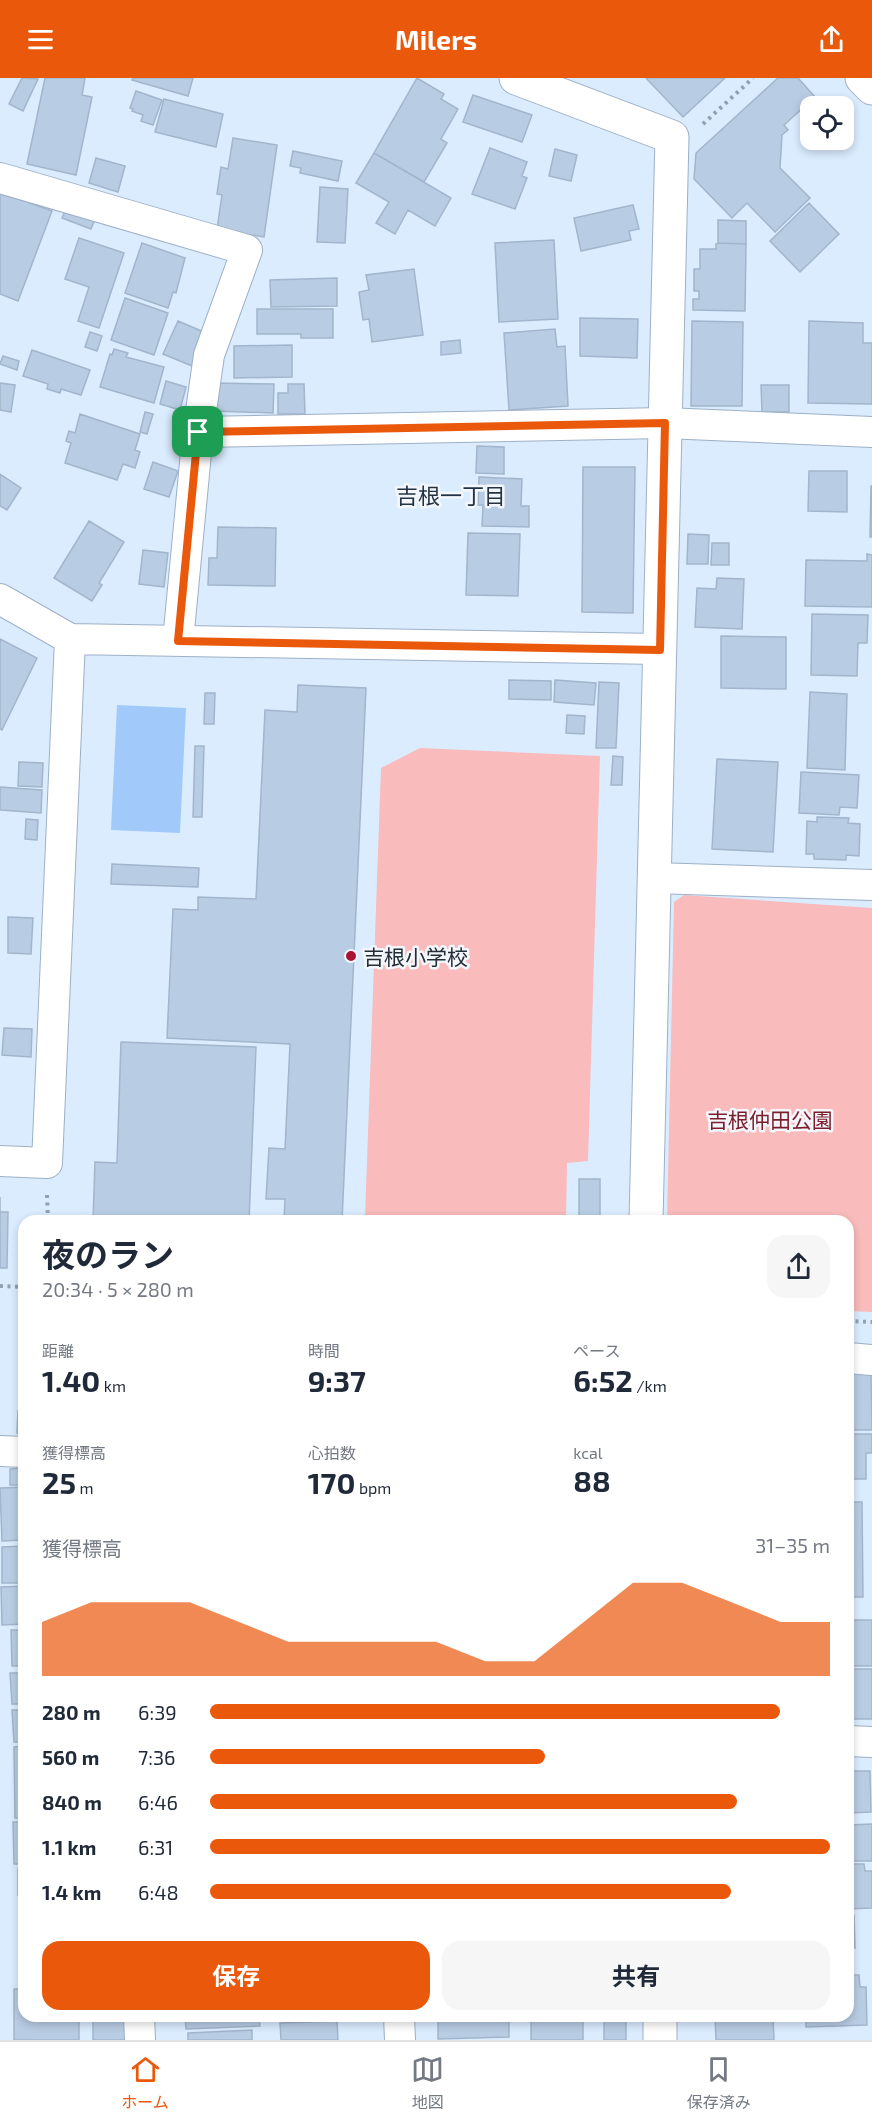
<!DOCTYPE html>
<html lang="ja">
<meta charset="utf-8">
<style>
:root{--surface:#fff;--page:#f6f6f7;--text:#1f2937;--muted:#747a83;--line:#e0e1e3;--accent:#ea580c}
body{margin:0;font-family:"Exo 2","Noto Sans JP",sans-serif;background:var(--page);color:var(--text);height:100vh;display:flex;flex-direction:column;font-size:22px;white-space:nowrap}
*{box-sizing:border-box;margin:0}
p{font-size:20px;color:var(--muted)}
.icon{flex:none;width:33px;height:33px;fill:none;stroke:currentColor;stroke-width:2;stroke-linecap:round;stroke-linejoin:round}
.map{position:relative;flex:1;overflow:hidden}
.panel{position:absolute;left:18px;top:1137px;width:836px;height:807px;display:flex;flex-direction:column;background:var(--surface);border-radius:18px;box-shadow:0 3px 9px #0003}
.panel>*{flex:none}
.controls{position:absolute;left:800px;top:18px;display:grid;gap:12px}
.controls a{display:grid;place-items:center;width:54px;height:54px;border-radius:12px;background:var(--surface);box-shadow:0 3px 9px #0003;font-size:30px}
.pin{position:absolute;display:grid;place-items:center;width:51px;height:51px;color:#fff;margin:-26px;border-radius:12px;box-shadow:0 3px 9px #0006}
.round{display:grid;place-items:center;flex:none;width:63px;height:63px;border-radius:18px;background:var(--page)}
.headline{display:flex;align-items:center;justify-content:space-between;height:102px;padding:0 24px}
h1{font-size:33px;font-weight:700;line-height:45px}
.stats{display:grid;grid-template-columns:repeat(3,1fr);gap:9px;height:102px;padding:6px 24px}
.stats div{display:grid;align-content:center}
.stats b{font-size:30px;font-weight:700}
.stats small{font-size:16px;font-weight:400}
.stats p{font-size:16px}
.chart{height:168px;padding:12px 24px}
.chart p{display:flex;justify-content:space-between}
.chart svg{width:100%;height:108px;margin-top:6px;fill:var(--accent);opacity:.7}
.primary-button{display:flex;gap:12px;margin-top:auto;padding:12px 24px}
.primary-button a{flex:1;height:69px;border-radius:18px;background:var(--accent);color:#fff;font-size:24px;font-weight:700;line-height:69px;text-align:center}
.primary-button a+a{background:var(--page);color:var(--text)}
ul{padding:0 24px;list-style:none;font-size:20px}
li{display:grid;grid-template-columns:96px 72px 1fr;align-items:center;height:45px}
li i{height:15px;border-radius:8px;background:var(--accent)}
header{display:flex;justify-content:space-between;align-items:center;height:78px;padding:0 24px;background:var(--accent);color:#fff;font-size:27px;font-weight:700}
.tabs{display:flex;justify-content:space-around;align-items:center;height:84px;border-top:2px solid var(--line);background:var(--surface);font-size:16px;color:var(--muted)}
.tabs a{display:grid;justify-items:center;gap:3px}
.tabs .active{color:var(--accent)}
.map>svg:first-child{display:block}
.green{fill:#f9bbbc}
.water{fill:#a1cafa}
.building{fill:#b8cce3;stroke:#a1b5cc;stroke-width:1.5}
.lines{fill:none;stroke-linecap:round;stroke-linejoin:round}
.street-casing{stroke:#9db0c7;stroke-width:32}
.secondary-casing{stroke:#9db0c7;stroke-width:35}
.primary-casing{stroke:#9db0c7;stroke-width:35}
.path{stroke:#93a0af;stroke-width:4;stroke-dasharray:3 4.5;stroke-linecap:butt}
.street{stroke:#fff;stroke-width:30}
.secondary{stroke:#fff;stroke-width:33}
.primary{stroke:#fff;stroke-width:33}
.route-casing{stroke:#fff;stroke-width:12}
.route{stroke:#ea580c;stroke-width:8}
.poi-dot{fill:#aa1334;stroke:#f3f7fc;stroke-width:2}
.labels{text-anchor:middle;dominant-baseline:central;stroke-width:5;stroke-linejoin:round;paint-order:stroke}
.poi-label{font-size:21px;fill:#252d36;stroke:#f3f7fc;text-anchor:start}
.park-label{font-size:21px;fill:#7d1c2b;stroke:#f3f7fc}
.neighbourhood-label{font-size:22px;fill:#233345;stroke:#f3f7fc}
</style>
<header><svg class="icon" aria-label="menu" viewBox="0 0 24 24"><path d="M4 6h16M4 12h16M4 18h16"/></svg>Milers<svg class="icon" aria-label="share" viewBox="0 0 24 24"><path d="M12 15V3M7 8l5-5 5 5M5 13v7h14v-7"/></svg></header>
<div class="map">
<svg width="872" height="1962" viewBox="0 0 872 1962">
<rect width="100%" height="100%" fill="#dbecff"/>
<path class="green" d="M420,670L600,678L588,1083L567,1085L566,1143H369L365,1139L381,690Z
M684,817L872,830V1234L848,1233V1143H667L674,824Z"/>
<path class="water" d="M117,627L186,630L180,755L111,752Z"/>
<path class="building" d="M22,0L38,1L23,33L9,26Z
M45,0H85L82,17L92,19L76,97L27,86Z
M133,0H193L188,18L132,2Z
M417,0L444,16L441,21L458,31L441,61L447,65L424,104L374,75Z
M646,0H725L683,39Z
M778,0H798L815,19L784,47L788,52L782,57L780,90L810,120L775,154L747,125L732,140L694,101L696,75Z
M136,13L162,22L153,47L141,43L143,37L132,33L133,31L130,30Z
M473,17L532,37L522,64L463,44Z
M164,21L223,36L216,69L155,54Z
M233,60L277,67L264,159L217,151L222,117L217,116L221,89L228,91Z
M490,70L527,84L522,98L527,100L515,131L472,116Z
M555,71L577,77L571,103L549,98Z
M293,73L342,83L338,103L300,95L301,90L290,88Z
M374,75L451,120L435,148L408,132L395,156L376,145L389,124L356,105Z
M96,80L125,88L118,114L89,105Z
M320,109L348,111L345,165L317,164Z
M0,114L52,133L18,223L0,216Z
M809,125L839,156L800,194L770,163Z
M633,127L639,151L629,153L631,162L581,173L574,140Z
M66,131L95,141L91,151L62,140Z
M718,142L746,143V166L718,165Z
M79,160L124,175L99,250L78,243L89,209L65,201Z
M554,162L558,241L499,244L495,165Z
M142,165L185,180L176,215L173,214L168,230L125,215Z
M718,165L746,166L745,233L693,232V221H699V213H694V191H700V171H716V166Z
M414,191L423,257L372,264L369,241L363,242L359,214L369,212L366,197Z
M337,200V228L271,229L270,202Z
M125,220L168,235L154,277L111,262Z
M257,231H333V260H301V256H257Z
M580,240L638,241L637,280L580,278Z
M178,243L206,255L192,288L163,276Z
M692,243L743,244L742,328H691Z
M809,243L863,245V265H872V326L808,325Z
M555,251L557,269L565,268L568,328L509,332L504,255Z
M90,254L102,258L97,273L85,269Z
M460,262L461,275L441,277V264Z
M292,267V299L234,300V268Z
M114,271L128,275L126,279L164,289L154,325L100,309L110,276L112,277Z
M32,272L90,292L81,317L61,311L60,315L47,311L48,306L23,298Z
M3,278L19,283L17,292L0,286Z
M166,303L186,309L180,332L160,326Z
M0,305L15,307L11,334L0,332Z
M215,305L274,306L273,335L214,333Z
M288,306H304L305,336H278V315H288Z
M761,307H789V334H762Z
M145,334L153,336L147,356L140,354Z
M80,336L140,356L135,372L140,374L135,390L123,386L117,402L65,385L71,365L66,363L69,353L75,355Z
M477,368L504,369V396L476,395Z
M153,384L178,393L169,419L144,411Z
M583,389H635L633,535L582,534Z
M809,393H847V434L808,433Z
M0,396L21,410L7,432L0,428Z
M479,399L522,401L521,428H529V449L482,448L483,427H478Z
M871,408H872V459H870Z
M89,443L124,464L99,505L102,507L92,523L54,500Z
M218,449L276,450L275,508L208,507L209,480H217Z
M468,455L520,456L518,518L466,517Z
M688,456L709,457L708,486H687Z
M712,465H729V487H711Z
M143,472L168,475L164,509L139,506Z
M867,476L872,477V529L805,528L806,482L867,483Z
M717,500L744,501L742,551L695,549L697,510L716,511Z
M812,536L868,537L867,565H858L857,598L811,597Z
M721,558L786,559V611L721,610Z
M0,561L37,580L2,652L0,651Z
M509,602L551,603V622L509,621Z
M555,602L596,605L594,627L554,624Z
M599,604L619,605L616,670H596Z
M298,607L366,610L342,1143H284L285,1121H266L269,1070L285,1071L290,966L167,960L173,831L198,832V819L256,821L265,632L297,634Z
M810,614L847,616L845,692L807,690Z
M205,615H215L214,646H204Z
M567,637L585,638L584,656L566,655Z
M195,668H204L202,739H193Z
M613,678L623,679L622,707H611Z
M717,681L778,684L773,774L712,771Z
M19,684L43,685L42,709L18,708Z
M801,694L859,697L857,730L840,729L839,737L799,735Z
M0,709L42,712L41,735L0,732Z
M817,739L849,740L848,745L860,746L859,778L846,777V782L814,781V776H806L807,743L817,744Z
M26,741L38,742L37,762L25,761Z
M112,786L199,790L198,809L111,806Z
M8,839L33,840L31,876L8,875Z
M4,950L32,951L31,979L2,977Z
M121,964L256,969L249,1143H93L95,1084L117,1085Z
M579,1101H600V1143H579Z
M0,1119V1134H8L7,1190H0Z
M20,1281H24V1327H19Z
M848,1295H871L872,1352H848Z
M18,1333H24V1355H17Z
M848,1356H872V1375H866V1401H848Z
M24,1390V1407H10V1391Z
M24,1409V1462L2,1463L0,1410Z
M848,1424H862L863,1519H848Z
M24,1468V1505H2V1469Z
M24,1508V1546L2,1547L1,1509Z
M848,1542H872V1588H848Z
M11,1552H24V1588H12Z
M848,1591H872V1641H850L848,1636Z
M10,1595H24V1626H12Z
M12,1632H24V1664H14Z
M24,1668V1740H15L14,1669Z
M848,1693H870L871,1734L848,1735Z
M13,1744H24V1786H14Z
M872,1746V1783H848V1747Z
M848,1786H864L865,1793H872V1830L848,1831Z
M18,1791H24V1816L18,1817Z
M19,1823H24V1903H22Z
M848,1837H854L855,1870H848Z
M848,1897H859L860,1909H866L867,1947L806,1949V1938H848Z
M14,1911H24V1938H79V1962H14Z
M185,1938H259L260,1948L186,1951Z
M438,1938H509V1959L438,1961Z
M715,1938H773L774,1962H716Z
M604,1939H626V1962H604Z
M93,1940H125L126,1962H93Z
M531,1941L583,1942V1962H531Z
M337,1943L338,1962H281L280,1945Z
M252,1952V1962H188V1955Z"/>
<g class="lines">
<defs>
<path id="street" d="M0,100L247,172L209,277L198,354L178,563
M198,354L665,345L872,354
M0,521L70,561L660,571
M654,800L872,807
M0,1083L47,1085L70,561
M848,1280L872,1282
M0,1373L24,1374
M848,1663L872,1664
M139,1938L140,1962
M399,1938L400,1962"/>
<path id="secondary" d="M516,0L672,59L646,1143
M660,1938V1962"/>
<path id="primary" d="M862,0L872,10"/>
</defs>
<use href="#street" class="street-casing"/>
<use href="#secondary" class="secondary-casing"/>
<use href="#primary" class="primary-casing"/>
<path class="path" d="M703,46L753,0
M47,1117L48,1143
M0,1208L24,1209
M848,1243L872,1244"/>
<use href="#street" class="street"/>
<use href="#secondary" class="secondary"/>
<use href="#primary" class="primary"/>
</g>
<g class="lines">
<defs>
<path id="route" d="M665,345L660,572L178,563L198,354Z"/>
</defs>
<use href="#route" class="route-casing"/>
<use href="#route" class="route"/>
</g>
<circle class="poi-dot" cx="351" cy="878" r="6"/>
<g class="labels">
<g class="poi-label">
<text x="363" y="878">吉根小学校</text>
</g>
<g class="park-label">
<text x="770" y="1041">吉根仲田公園</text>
</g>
<g class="neighbourhood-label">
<text x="451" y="417">吉根一丁目</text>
</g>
</g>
</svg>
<div class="controls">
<a><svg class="icon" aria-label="locate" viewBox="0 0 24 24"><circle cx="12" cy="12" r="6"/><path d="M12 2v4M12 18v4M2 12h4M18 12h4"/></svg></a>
</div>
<div class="pin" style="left:198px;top:354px;background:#1e9e55"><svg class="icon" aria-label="arrive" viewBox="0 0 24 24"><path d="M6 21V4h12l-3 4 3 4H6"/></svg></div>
<section class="panel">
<div class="headline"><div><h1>夜のラン</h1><p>20:34 · 5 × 280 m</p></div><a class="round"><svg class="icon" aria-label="share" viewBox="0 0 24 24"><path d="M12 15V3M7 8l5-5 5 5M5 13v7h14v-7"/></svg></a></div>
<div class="stats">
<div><p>距離</p><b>1.40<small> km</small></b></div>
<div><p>時間</p><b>9:37</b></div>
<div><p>ペース</p><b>6:52<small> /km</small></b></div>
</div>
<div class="stats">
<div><p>獲得標高</p><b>25<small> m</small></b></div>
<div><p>心拍数</p><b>170<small> bpm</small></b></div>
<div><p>kcal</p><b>88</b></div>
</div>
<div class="chart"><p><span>獲得標高</span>31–35 m</p>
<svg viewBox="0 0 160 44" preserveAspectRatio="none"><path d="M0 44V22L10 14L20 14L30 14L40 22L50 30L60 30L70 30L80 30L90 38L100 38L110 22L120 6L130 6L140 14L150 22L160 22V44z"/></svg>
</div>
<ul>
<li><b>280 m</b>6:39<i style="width:92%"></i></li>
<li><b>560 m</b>7:36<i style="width:54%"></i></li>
<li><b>840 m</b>6:46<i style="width:85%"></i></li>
<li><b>1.1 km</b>6:31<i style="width:100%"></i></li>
<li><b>1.4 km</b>6:48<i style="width:84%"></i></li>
</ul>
<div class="primary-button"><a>保存</a><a>共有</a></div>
</section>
</div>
<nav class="tabs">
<a class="active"><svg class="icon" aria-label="home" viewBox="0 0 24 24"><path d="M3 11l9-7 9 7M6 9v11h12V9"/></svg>ホーム</a>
<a><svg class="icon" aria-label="map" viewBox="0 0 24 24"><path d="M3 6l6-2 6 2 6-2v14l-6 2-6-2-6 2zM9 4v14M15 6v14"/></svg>地図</a>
<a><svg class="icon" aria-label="saved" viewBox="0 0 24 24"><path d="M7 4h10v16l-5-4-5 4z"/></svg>保存済み</a>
</nav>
